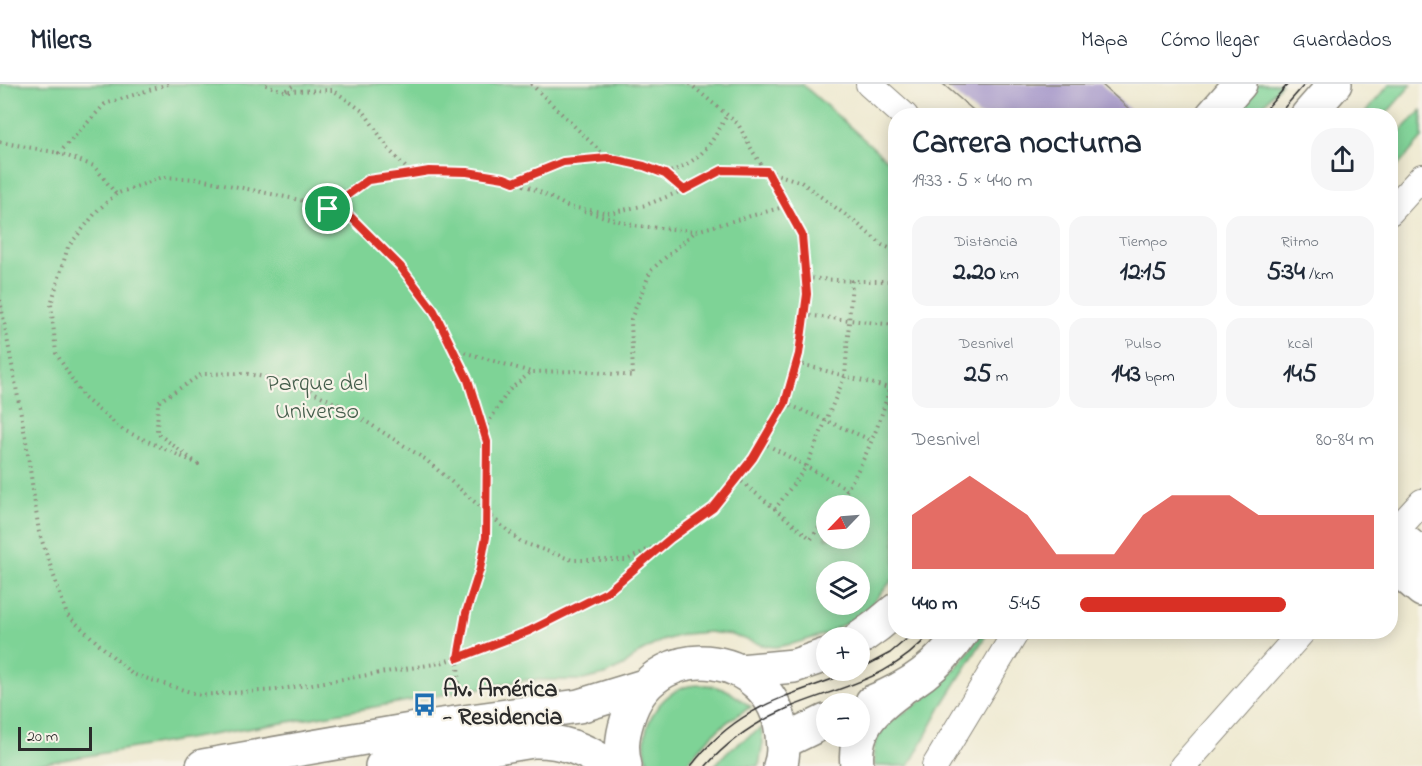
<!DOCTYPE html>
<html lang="es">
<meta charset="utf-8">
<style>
:root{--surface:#fff;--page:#f6f6f7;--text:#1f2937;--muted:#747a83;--line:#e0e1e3;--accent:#d93025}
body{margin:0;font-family:"Indie Flower",sans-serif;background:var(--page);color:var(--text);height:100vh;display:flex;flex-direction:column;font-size:22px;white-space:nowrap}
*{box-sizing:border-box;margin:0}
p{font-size:20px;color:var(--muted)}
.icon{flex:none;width:33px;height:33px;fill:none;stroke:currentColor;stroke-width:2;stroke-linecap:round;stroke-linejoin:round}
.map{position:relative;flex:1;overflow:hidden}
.details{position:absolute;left:888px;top:24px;width:510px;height:531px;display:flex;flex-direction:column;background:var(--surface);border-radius:24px;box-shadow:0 3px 15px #0003}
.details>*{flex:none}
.needle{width:39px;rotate:245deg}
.fabs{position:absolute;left:816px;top:411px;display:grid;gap:12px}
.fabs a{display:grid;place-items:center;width:54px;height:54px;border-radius:50%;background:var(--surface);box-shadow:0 3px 15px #0003;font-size:30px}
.scale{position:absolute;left:18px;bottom:15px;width:74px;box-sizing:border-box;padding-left:6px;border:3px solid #2b2b2b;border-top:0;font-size:16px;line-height:21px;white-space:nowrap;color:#2b2b2b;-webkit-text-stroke:4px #f7f3e8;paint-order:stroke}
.pin{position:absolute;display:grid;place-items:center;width:51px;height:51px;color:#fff;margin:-26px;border:3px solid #fff;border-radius:50%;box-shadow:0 2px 6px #0007}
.round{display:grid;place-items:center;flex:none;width:63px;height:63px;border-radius:24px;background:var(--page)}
.headline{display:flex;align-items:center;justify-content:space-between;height:102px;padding:0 24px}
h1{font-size:33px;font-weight:800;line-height:45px}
.stats{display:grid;grid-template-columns:repeat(3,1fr);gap:9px;height:102px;padding:6px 24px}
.stats div{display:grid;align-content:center;border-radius:15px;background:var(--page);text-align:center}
.stats b{font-size:26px;font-weight:800}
.stats small{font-size:16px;font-weight:400}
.stats p{font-size:16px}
.chart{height:168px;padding:12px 24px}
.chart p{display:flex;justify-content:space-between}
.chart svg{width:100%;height:108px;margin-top:6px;fill:var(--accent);opacity:.7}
ul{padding:0 24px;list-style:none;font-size:20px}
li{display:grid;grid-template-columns:96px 72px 1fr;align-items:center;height:45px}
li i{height:15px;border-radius:8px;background:var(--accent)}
header{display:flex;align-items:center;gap:36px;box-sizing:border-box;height:84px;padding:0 30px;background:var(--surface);border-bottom:2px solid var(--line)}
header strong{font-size:28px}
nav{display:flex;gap:33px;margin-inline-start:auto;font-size:21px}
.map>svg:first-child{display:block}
.green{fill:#7ed396;stroke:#547f60;stroke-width:1.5;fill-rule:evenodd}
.building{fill:#afa2cd}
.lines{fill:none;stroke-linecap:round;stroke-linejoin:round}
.minor-casing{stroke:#8d8a7e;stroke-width:28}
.tertiary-casing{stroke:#8d8a7e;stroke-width:36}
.secondary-casing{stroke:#8d8a7e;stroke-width:36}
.path{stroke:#8d8a7e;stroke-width:4;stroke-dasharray:1.5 4.5;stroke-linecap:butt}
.minor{stroke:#fff;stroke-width:26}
.tertiary{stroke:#fff;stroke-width:33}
.secondary{stroke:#fff;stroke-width:33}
.tram{stroke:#2b2b2b;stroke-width:1.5}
.route-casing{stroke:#fff;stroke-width:12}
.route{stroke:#d93025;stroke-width:8}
.labels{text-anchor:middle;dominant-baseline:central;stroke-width:4.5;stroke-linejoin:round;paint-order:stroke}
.park-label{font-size:24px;fill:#445d4b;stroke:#f7f3e8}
.poi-label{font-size:24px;font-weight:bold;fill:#2b2b2b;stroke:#f7f3e8;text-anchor:start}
</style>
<header>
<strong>Milers</strong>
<nav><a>Mapa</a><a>Cómo llegar</a><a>Guardados</a></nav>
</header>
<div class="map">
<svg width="1422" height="682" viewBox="0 0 1422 682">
<rect width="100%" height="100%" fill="#f7f3e8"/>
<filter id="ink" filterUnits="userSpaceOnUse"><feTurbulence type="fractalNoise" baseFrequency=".0167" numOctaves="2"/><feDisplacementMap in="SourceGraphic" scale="12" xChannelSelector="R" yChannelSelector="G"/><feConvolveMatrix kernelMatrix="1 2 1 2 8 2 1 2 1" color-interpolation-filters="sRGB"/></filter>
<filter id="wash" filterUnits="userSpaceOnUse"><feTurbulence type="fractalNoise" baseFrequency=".008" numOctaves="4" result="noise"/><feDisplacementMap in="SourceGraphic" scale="24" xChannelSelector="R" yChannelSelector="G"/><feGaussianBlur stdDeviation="1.35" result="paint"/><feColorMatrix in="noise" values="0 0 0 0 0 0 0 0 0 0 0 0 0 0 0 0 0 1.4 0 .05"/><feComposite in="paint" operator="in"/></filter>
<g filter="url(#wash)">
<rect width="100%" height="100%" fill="#efead2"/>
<path class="green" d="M0,0H802L895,83V493L868,524L852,536L823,551L792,560L776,563L765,562L732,551L709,548L685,550L661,557L639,569L623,582L604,591L583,596H526L312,634L27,682H0ZM826,422H860V454H826ZM826,488H860V520H826Z
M1258,0H1281L1255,31L1231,32Z
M1390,0H1412L1385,31H1363Z
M1422,26V54L1391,90V57Z
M981,550L985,553L944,618L909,682H875C872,671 873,661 879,651C890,634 911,626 926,613C948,595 966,574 981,550Z
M708,601L727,606L751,623C724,637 703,658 686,682H649C648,676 645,669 645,663C643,637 662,608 689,602C695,601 702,601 708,601Z
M761,644L763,659L759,682H714L729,666Z"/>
<g id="blocks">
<path class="building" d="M943,0H1101L1137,32H980Z"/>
</g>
</g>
<g filter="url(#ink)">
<use href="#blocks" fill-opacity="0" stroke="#8d8a7e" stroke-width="1.5"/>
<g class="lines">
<defs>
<path id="minor" d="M869,0L905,32
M1390,128L1422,93
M1390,453L1422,418
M935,682L1016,548
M1183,682L1302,548"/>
<path id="tertiary" d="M1212,32L1240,0
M1307,32L1335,0
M1390,446L1422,471
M1390,479L1422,506
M860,554L878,541L896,526
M740,587L794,582L826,571
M872,618C912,602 938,583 962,548
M783,658L826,637"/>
<path id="secondary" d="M203,682L434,642L579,622L644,602
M382,682L533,657C562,656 586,666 610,682
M625,682C620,662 623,647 630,628C660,550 773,568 782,650C783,662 784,671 780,682
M857,682C853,645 872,627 899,607"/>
</defs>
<use href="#minor" class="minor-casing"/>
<use href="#tertiary" class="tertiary-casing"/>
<use href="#secondary" class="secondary-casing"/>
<path class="path" d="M168,0L105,20L59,69L94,82L116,110L163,93L200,95L309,118L326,127L368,96L411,89L390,67L364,28L333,6L284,7L263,0
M531,0L606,73
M286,6L296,0
M0,58L59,69
M411,89L429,87L467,88L504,94L534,105L569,123L609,129L646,121L684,106L722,86L767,87L801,98L859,141L882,161L896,167
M665,90C703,75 708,65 727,31
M515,98L563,78L607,74L644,82L665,90L684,106
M116,110L98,126L68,163L51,220L56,269L83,313L123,346L198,380L157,349L158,318L202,290L243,289L295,299L343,323L425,375L521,458L572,476H627L665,457
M329,126L346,128L400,182L434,227L468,296L487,359L486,453L480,485L466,529L458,574L459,611
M584,127L636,142L696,147
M806,194L852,197
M0,216L26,357L39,448L67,531L132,590L200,611L276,606L441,579L529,547L607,508L671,454L713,424L753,374L785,319L799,270L807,210L802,151L788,122L753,68L738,40L690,0
M804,231L895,241
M453,265L531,288
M797,279L889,304
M785,319L871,356
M484,346L508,307L531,288L585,287L633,292L631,235L651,186L696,147L787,122
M762,358L847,405
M737,394L775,425
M836,422C859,390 880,343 889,305C894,283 893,258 896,236
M826,434L811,455L775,425L806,383L845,292L852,197H896"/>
<use href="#minor" class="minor"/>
<use href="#tertiary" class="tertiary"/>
<use href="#secondary" class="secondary"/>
<path class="tram" d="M1260,32L1288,0
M1277,32L1305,0
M860,585L890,569L915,548
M691,682C739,620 787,613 857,586
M706,682C729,656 756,638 788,624C841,602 893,595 931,548"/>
</g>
</g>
<g class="lines" filter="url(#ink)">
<defs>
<path id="route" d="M607,74L644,82L665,90L684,106L722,86L767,87L802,151L807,210L799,270L785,319L753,374L713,424L671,454L607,508L529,547L458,574L466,529L480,485L486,453L487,358L468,296L434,227L400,182L346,128L328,125L368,96L411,90L429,87L467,88L504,94L514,98L563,78Z"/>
</defs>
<use href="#route" class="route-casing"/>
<use href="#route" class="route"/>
</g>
<defs>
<symbol id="bus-bare" viewBox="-9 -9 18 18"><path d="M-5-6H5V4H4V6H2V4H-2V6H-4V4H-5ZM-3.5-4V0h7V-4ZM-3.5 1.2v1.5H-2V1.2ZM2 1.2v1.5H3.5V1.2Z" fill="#1f6fb2" stroke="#f7f3e8" stroke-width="2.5" paint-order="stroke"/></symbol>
</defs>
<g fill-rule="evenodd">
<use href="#bus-bare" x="408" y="604" width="33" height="33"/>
</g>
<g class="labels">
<g class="park-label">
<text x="317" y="300">Parque del<tspan x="317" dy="28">Universo</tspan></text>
</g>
<g class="poi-label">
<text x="443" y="606">Av. América<tspan x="443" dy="28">- Residencia</tspan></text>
</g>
</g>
</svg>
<div class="fabs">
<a><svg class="needle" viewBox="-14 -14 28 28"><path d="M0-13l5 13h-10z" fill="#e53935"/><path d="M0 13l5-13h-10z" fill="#747a83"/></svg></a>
<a><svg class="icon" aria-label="layers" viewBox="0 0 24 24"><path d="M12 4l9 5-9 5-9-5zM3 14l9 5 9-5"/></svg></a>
<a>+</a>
<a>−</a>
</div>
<div class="scale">20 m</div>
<div class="pin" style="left:328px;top:125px;background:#1e9e55"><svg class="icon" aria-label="arrive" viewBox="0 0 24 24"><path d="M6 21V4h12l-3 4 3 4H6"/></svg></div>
<section class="details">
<div class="headline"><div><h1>Carrera nocturna</h1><p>19:33 · 5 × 440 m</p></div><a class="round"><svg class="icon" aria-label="share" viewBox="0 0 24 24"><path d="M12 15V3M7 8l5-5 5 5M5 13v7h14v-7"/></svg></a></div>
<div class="stats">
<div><p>Distancia</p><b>2.20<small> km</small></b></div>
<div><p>Tiempo</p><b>12:15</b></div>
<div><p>Ritmo</p><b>5:34<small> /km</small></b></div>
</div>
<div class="stats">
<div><p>Desnivel</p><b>25<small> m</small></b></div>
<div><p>Pulso</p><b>143<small> bpm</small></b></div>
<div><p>kcal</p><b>145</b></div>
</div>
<div class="chart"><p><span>Desnivel</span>80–84 m</p>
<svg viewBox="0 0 160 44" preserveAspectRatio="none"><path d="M0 44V22L10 14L20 6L30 14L40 22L50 38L60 38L70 38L80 22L90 14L100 14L110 14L120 22L130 22L140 22L150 22L160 22V44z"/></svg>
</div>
<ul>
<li><b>440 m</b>5:45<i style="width:70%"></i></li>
</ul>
</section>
</div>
